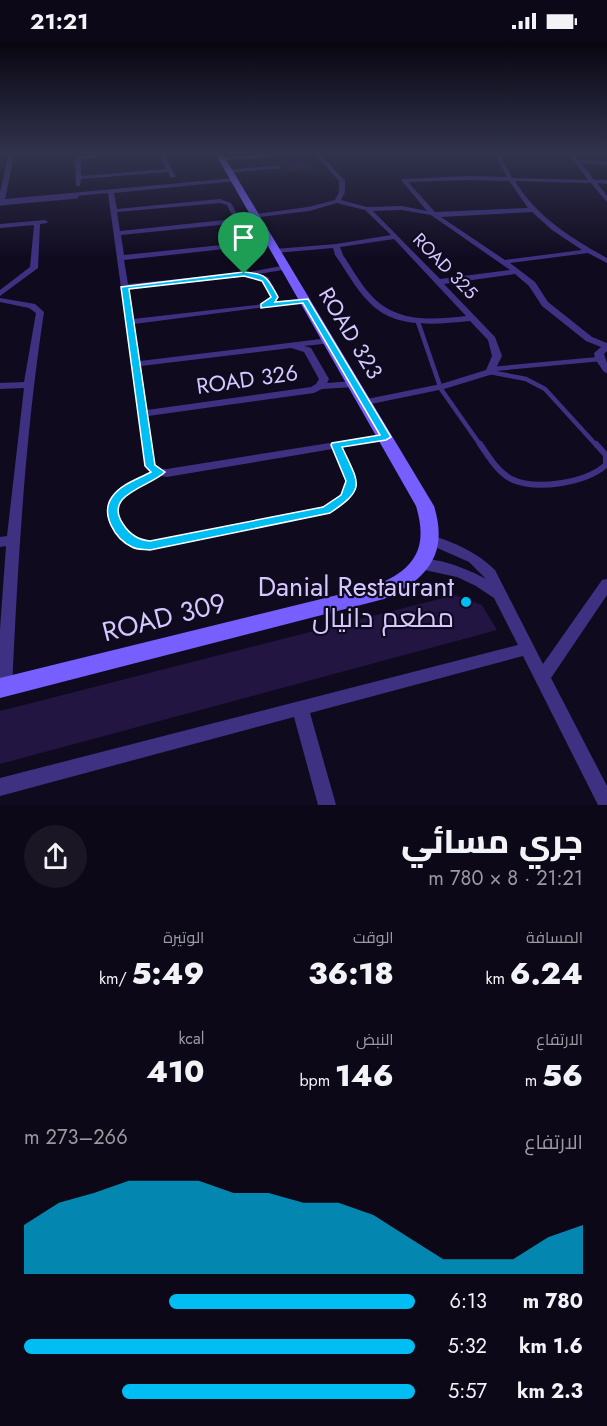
<!DOCTYPE html>
<html lang="ar">
<meta charset="utf-8">
<style>
:root{--surface:#0c0817;--page:#1a1624;--text:#f1f3f6;--muted:#9a9aa1;--accent:#00bdf3}
body{margin:0;font-family:Jost,Cairo,sans-serif;background:var(--page);color:var(--text);direction:rtl;height:100vh;display:flex;flex-direction:column;font-size:22px;white-space:nowrap}
*{box-sizing:border-box;margin:0}
p{font-size:20px;color:var(--muted)}
.icon{flex:none;width:33px;height:33px;fill:none;stroke:currentColor;stroke-width:2;stroke-linecap:round;stroke-linejoin:round}
.map{position:relative;height:763px;overflow:hidden;direction:ltr}
.sheet{display:flex;flex-direction:column;background:var(--surface);flex:1}
.sheet>*{flex:none}
.pin{position:absolute;display:grid;place-items:center;width:51px;height:51px;color:#fff;margin:-62px -26px;border-radius:50% 50% 50% 0;rotate:-45deg;box-shadow:0 0 6px #0007}
.pin .icon{rotate:45deg}
.round{display:grid;place-items:center;flex:none;width:63px;height:63px;border-radius:32px;background:var(--page)}
.summary{display:flex;align-items:center;justify-content:space-between;height:102px;padding:0 24px}
h1{font-size:33px;font-weight:800;line-height:45px}
.metrics{display:grid;grid-template-columns:repeat(3,1fr);gap:9px;height:102px;padding:6px 24px}
.metrics div{display:grid;align-content:center}
.metrics b{font-size:30px;font-weight:800}
.metrics small{font-size:16px;font-weight:400}
.metrics p{font-size:16px}
.chart{height:168px;padding:12px 24px}
.chart p{display:flex;justify-content:space-between}
.chart svg{width:100%;height:108px;margin-top:6px;fill:var(--accent);opacity:.7}
ul{padding:0 24px;list-style:none;font-size:20px}
li{display:grid;grid-template-columns:96px 72px 1fr;align-items:center;height:45px}
li i{height:15px;border-radius:8px;background:var(--accent)}
.status{display:flex;justify-content:space-between;align-items:center;height:42px;padding:0 30px;background:var(--surface);direction:ltr}
.status svg{height:16px;fill:currentColor}
.map>svg:first-child{display:block}
.building{fill:#231542}
.lines{fill:none;stroke-linecap:round;stroke-linejoin:round}
.lane-far3{stroke:#3e3182;stroke-width:3}
.lane-far2{stroke:#3e3182;stroke-width:4}
.lane-far1{stroke:#3e3182;stroke-width:4.5}
.lane{stroke:#3e3182;stroke-width:6}
.street{fill:#3e3182;fill-rule:evenodd}
.secondary{fill:#775fff;fill-rule:evenodd}
.route{fill:#00bdf3;stroke:#fff;stroke-width:1.5;fill-rule:evenodd}
.poi-dot{fill:#00bdf3;stroke:#100a1f;stroke-width:2}
.labels{text-anchor:middle;dominant-baseline:central;stroke-width:4.5;stroke-linejoin:round;paint-order:stroke}
.far-street-label{font-size:18px;fill:#d5c8ff;stroke:#100a1f}
.street-label{font-size:22px;fill:#d5c8ff;stroke:#100a1f}
.near-poi-label{font-size:27px;fill:#d5c8ff;stroke:#100a1f;text-anchor:end}
.near-street-label{font-size:27px;fill:#d5c8ff;stroke:#100a1f}
</style>
<div class="status"><b>21:21</b><svg viewBox="0 0 49 12"><path d="M0 12V9h3v3zM5 12V6h3v6zM10 12V3h3v9zM15 12V0h3v12zM26 1h20v11H26zM47 4h2v5h-2z"/></svg></div>
<div class="map">
<svg width="607" height="763" viewBox="0 0 607 763">
<rect width="100%" height="100%" fill="#100a1f"/>
<path class="building" d="M309,119L316,127L291,129L285,128L289,127H286V123H282Z
M455,553L482,563L497,588L0,722V669Z"/>
<g class="lines">
<path class="lane-far3" d="M223,117L276,113
M230,129L279,125
M0,162L77,155"/>
<path class="lane-far2" d="M417,278L418,281"/>
<path class="lane-far1" d="M418,280L441,347L481,404
M493,327L600,317
M490,330L526,337L545,347L597,404"/>
<path class="lane" d="M480,402C489,415 497,429 511,437C536,449 586,441 606,423V413L596,402
M158,431C145,438 126,444 117,457C102,479 131,501 150,504L326,468L345,452L351,440L336,403"/>
<path class="street" d="M114,111H127L83,117L81,119V134L166,127L159,111H164L176,135L171,136L168,130L81,137L80,144H76L75,119L79,115Z
M314,111H319L345,139V150L341,158L367,165L402,164L427,169L402,139V137L469,134L507,135L495,111H499L512,136L588,138L568,111H572L578,118L607,119V123L581,121L594,138H607V142L597,141L607,154V160L591,141L515,139C537,175 571,196 607,216V221L588,211L510,221L535,240L548,260L592,295L607,301V309L604,312L607,321V331L604,330L595,317L594,311L601,305L586,299L542,264L529,244L515,232L444,242L495,295L502,314L493,332L444,347L366,363L362,362L361,360L362,358L441,342L486,328L492,314L488,298L470,279C435,282 394,288 368,259C355,246 346,228 335,213L333,206L275,211L271,209L275,207L336,202L391,193L365,168L337,161L309,169L260,175L261,177L258,179L121,193L124,213L270,198L273,200L270,202L124,218L128,242L250,230L286,223H289V227L258,232L268,235L279,255L274,260L305,256L309,258L305,260L134,282L140,319L329,296L333,299L332,301L304,304L311,306L329,337L327,341L354,339L359,342L354,345L322,347L314,351L148,374L155,422L162,427H167L386,392L391,395L386,398L167,435L155,433L146,427L108,151L0,161V150L8,114L11,112L14,114L5,157L234,136L237,138L236,139L114,151L117,167L220,157L231,161L240,177L254,175L253,174L256,172L308,165L335,158L339,150V139ZM469,138L509,139L528,166L435,170L408,140ZM220,161L227,163L234,177L120,189L117,170ZM402,168L431,173L510,228L440,237L373,169ZM532,170L552,188L582,208L505,218L441,175ZM394,197L466,274C431,278 395,281 370,252C359,240 352,226 343,213L340,205ZM249,234L262,239L271,255L265,260L257,263L133,277L129,247ZM291,306L304,310L319,337L316,342L311,345L147,368L141,324Z
M45,178L48,180L47,181L40,182L38,226L0,254V248L30,225L34,183L0,186V182Z
M0,256L35,262L44,270C25,394 18,519 12,645L10,650L4,652L0,651V587L6,504L0,505V495L7,494L24,346L0,347V341L24,340L36,271L29,266L0,260Z
M431,493C455,501 477,510 495,528L543,622L602,538L607,537V553L551,636L607,744V763H598L523,614L310,671L336,763H318L294,675L0,754V736L518,603L494,556L476,544L457,535L415,526L413,522L415,518C434,513 470,528 486,537L469,520L426,501L425,498L426,495Z"/>
<path class="secondary" d="M215,111H222L434,464C449,512 427,538 384,557L0,656V636L374,544C414,528 429,507 416,464Z"/>
</g>
<linearGradient id="sky" x2="0" y2="1"><stop stop-color="#090611"/><stop offset="0.51" stop-color="#31334d"/><stop offset="1" stop-color="#31334d" stop-opacity="0"/></linearGradient>
<rect width="607" height="217" fill="url(#sky)"/>
<path class="route" d="M244,230C267,232 267,235 278,255L275,260L308,257L391,395L386,398L342,405C359,442 367,446 330,471L150,508C145,507 137,508 132,505C115,497 100,472 112,455C121,442 138,437 151,430L145,424L121,245ZM244,234L262,239L271,255L261,262V266L303,261L380,393L332,401L331,403L346,439L341,453L323,465L150,499C138,498 130,493 123,482C103,452 150,445 165,430L155,423L129,247Z"/>
<circle class="poi-dot" cx="466" cy="560" r="6"/>
<g class="labels">
<g class="far-street-label">
<text transform="translate(445 224) rotate(46)">ROAD 325</text>
</g>
<g class="street-label">
<text transform="translate(351 291) rotate(59)">ROAD 323</text>
<text transform="translate(247 337) rotate(-8)">ROAD 326</text>
</g>
<g class="near-poi-label">
<text x="454" y="544">Danial Restaurant<tspan x="454" dy="31">مطعم دانيال</tspan></text>
</g>
<g class="near-street-label">
<text transform="translate(164 575) rotate(-14)">ROAD 309</text>
</g>
</g>
</svg>
<div class="pin" style="left:244px;top:232px;background:#1e9e55"><svg class="icon" aria-label="arrive" viewBox="0 0 24 24"><path d="M6 21V4h12l-3 4 3 4H6"/></svg></div>
</div>
<section class="sheet">
<div class="summary"><div><h1>جري مسائي</h1><p>21:21 · 8 × 780 m</p></div><a class="round"><svg class="icon" aria-label="share" viewBox="0 0 24 24"><path d="M12 15V3M7 8l5-5 5 5M5 13v7h14v-7"/></svg></a></div>
<div class="metrics">
<div><p>المسافة</p><b>6.24<small> km</small></b></div>
<div><p>الوقت</p><b>36:18</b></div>
<div><p>الوتيرة</p><b>5:49<small> /km</small></b></div>
</div>
<div class="metrics">
<div><p>الارتفاع</p><b>56<small> m</small></b></div>
<div><p>النبض</p><b>146<small> bpm</small></b></div>
<div><p>kcal</p><b>410</b></div>
</div>
<div class="chart"><p><span>الارتفاع</span>266–273 m</p>
<svg viewBox="0 0 160 44" preserveAspectRatio="none"><path d="M0 44V24L10 15L20 11L30 6L40 6L50 6L60 11L70 11L80 15L90 15L100 20L110 29L120 38L130 38L140 38L150 29L160 24V44z"/></svg>
</div>
<ul>
<li><b>780 m</b>6:13<i style="width:63%"></i></li>
<li><b>1.6 km</b>5:32<i style="width:100%"></i></li>
<li><b>2.3 km</b>5:57<i style="width:75%"></i></li>
</ul>
</section>
